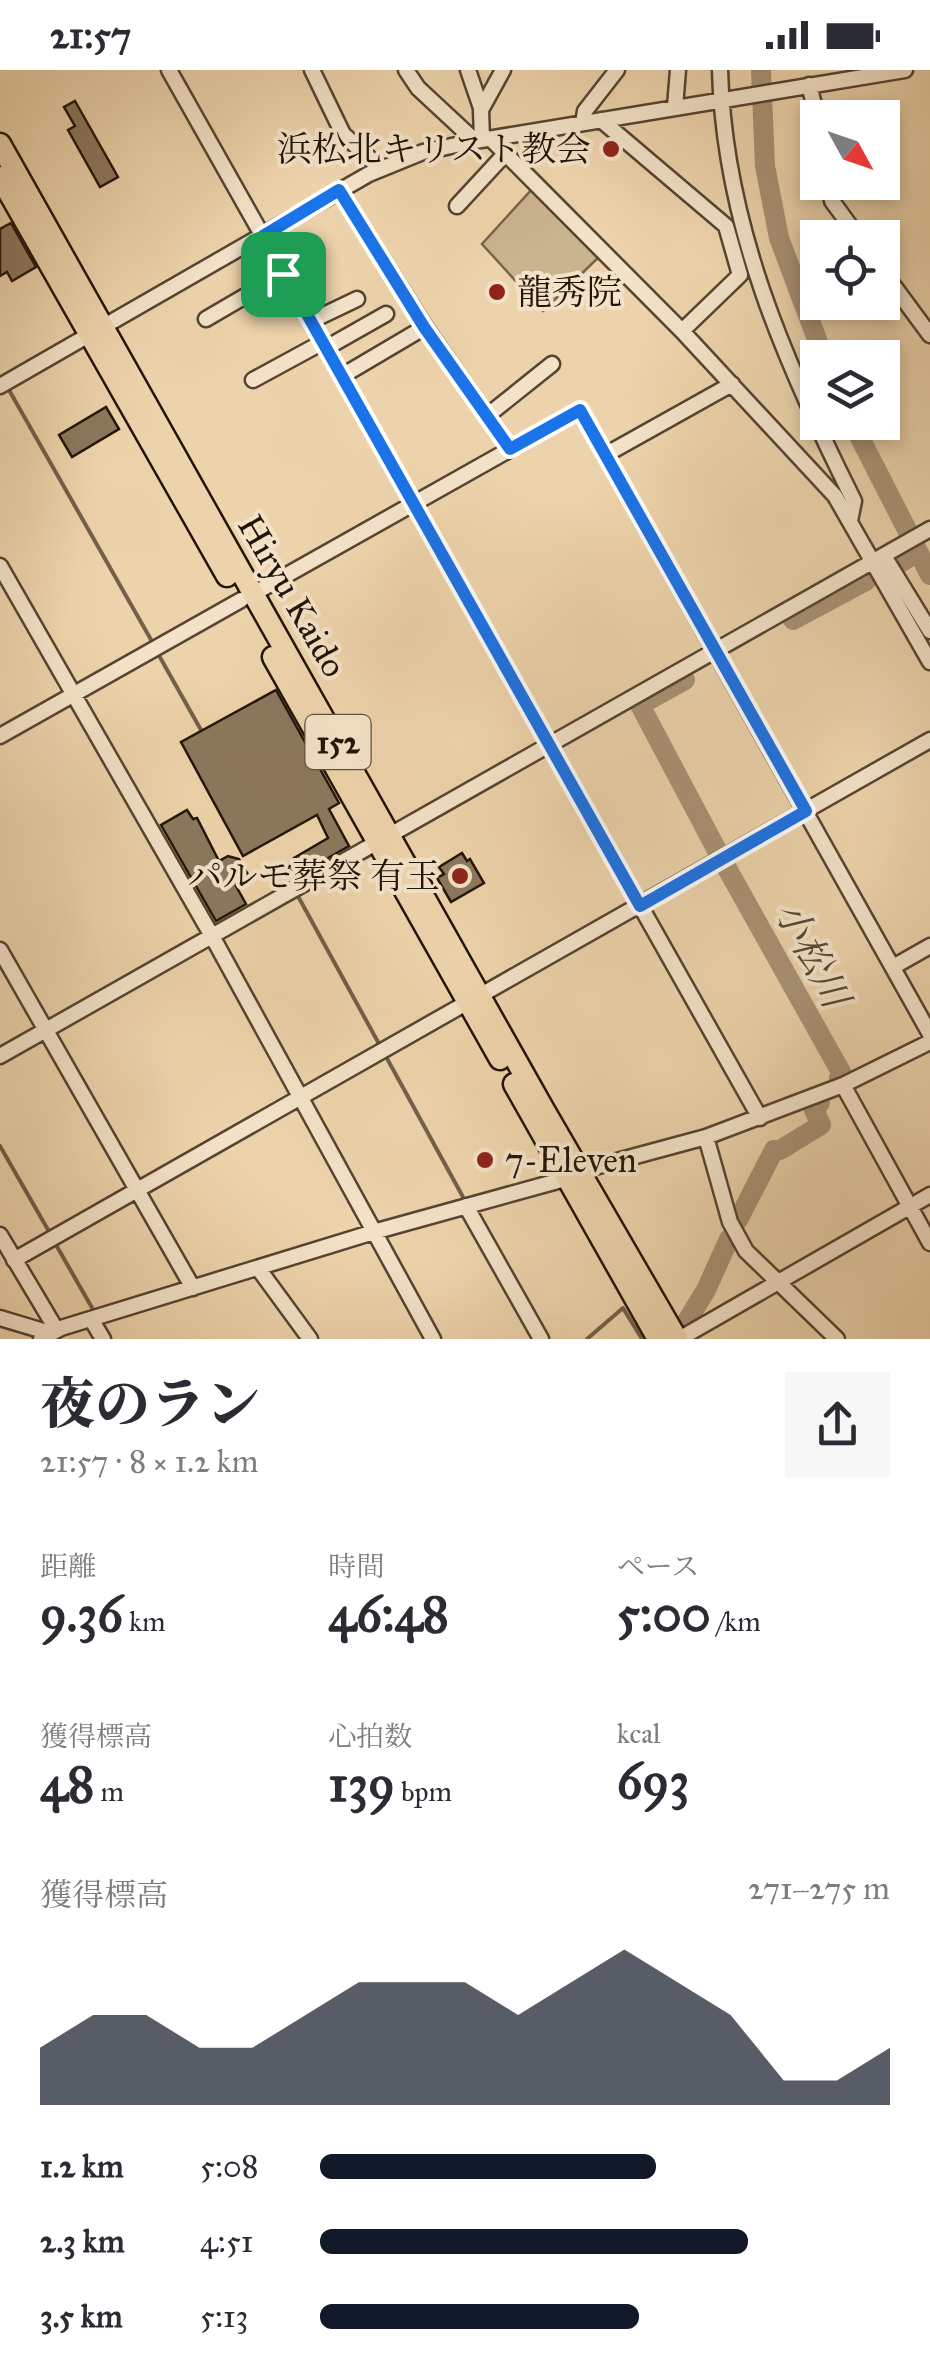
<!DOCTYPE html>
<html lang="ja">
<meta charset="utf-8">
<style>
:root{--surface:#fff;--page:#f7f7f7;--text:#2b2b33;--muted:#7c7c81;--accent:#111827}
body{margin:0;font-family:"IM FELL Great Primer","Noto Serif JP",serif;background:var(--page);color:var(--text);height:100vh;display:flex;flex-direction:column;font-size:38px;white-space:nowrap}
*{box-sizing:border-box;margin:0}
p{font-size:32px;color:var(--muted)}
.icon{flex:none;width:55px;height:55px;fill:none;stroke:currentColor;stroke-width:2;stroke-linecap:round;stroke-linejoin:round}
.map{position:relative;height:1269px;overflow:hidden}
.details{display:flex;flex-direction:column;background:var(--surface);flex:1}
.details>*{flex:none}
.needle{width:65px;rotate:130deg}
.tools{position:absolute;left:800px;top:30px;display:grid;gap:20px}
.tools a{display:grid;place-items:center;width:100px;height:100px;border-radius:0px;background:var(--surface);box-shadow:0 5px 15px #0003;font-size:50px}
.pin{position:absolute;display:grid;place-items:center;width:85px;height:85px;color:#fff;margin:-42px;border-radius:20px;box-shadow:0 5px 15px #0006}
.round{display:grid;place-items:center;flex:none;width:105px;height:105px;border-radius:0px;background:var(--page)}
.summary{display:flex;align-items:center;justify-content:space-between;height:170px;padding:0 40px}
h1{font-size:55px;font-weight:800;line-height:75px}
.metrics{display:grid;grid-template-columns:repeat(3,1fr);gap:15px;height:170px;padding:10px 40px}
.metrics div{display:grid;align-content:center}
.metrics b{font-size:50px;font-weight:800}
.metrics small{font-size:28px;font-weight:400}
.metrics p{font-size:28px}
.chart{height:280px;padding:20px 40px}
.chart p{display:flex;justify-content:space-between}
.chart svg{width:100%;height:180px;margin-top:10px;fill:var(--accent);opacity:.7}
ul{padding:0 40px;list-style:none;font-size:32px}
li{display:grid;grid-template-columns:160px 120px 1fr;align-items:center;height:75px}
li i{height:25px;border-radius:12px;background:var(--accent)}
.status{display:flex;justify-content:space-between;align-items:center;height:70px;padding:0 50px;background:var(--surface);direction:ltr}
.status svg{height:28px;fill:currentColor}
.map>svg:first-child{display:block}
.green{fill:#cab38f;stroke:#76644c;stroke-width:2.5}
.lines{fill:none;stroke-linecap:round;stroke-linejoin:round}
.stream{stroke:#726049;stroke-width:4}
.river{stroke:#a89274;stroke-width:20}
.building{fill:#8b785d;stroke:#211508;stroke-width:2.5}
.minor-casing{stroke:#544431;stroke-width:19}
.highway-casing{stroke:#211508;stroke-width:25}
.minor{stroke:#f3e2c8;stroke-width:14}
.highway{stroke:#edd3ab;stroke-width:20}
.route-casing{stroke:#fff;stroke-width:20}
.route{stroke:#1a73e8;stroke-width:12}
.poi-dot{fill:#8f2418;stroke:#f3e2c8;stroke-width:4}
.labels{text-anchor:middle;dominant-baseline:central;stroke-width:8;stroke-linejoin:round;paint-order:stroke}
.shield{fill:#f3e2c8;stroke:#605242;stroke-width:2.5}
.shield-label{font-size:32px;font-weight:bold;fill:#211508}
.poi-label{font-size:35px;fill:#211508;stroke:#f3e2c8;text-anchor:end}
.street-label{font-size:35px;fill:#211508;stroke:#f3e2c8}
.water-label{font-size:38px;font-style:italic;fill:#574733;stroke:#f3e2c8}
</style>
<div class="status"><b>21:57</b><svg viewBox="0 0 49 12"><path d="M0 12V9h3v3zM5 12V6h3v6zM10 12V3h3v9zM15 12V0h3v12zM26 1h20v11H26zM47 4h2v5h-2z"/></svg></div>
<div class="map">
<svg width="930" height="1269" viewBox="0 0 930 1269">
<rect width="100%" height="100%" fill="#edd3ab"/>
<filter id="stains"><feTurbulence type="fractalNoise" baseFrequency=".002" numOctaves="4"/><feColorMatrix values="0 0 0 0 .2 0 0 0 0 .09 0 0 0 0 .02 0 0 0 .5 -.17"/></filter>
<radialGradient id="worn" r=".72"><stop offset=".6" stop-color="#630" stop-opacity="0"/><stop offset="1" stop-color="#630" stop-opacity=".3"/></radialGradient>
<path class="green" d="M533,118L600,186L543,241L482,174Z"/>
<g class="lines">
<path class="stream" d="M9,320L154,575
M157,582L201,660
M299,828L463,1127
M0,1076L51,1165
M55,1173L95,1243
M587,1269L623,1238L642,1269"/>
<path class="river" d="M761,0L765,96L779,168L824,288
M852,352L930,505
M900,493L918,482
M793,550L866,511
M685,610L640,635L720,786
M724,793L842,1004L839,1008
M738,1150L774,1080H780L821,1055L814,1040L820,1033
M684,1256L706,1220L729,1169"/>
</g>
<path class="building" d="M75,31L118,107L100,117L68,60L75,56L64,37Z
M11,153L36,197L12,211L7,202L0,206V159Z
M106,337L119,359L72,387L59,365Z
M276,620L339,733L329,739L349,776L293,808L287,798L296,792L294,788L328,768L317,745L243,786L181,672Z
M187,740L193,749L197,748L219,791L228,786L239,789L250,808L236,816L246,834L216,851L161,755Z
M462,783L467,791L470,789L484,813L451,832L437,808L444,804L439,797Z"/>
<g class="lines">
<defs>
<path id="minor" d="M169,0L760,1048
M312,0L343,64L380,98
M406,0L418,18L475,71
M468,0L481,38
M720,0C724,155 786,295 854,431L850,451
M809,15L818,50
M675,37L678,0
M601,50L726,156L740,205L682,261
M583,53L585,41L617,0
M491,69L682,261L835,426L930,592
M482,70L481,40L503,0
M829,112L832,131L859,168
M339,120L425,257L510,379
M457,136L505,84
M882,200L930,265
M206,249L283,204
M311,251L357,229
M326,278L386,244
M342,306L425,257
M253,310L323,272
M0,316L369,104L423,82L475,71L905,0
M487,346L552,294
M605,385L732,314
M884,486L930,561
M0,496L212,866L433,1269
M253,524L580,340L930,964
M0,666L241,530
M0,880L193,1218
M893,897L930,876
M481,925L930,670
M0,986L930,459
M843,1015L930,1173
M706,1067L730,1152L746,1181L837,1269
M466,1136L541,1269
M0,1165L56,1259
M14,1190L468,932
M258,1198L310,1269
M0,1248L50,1263
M91,1249L103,1269
M41,1269L61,1258L377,1161L565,1109L580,1101L706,1067L843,1015L930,972
M679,1269L930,1125"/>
<path id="highway" d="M0,74L544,1040L677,1269
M0,107L227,506
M273,587L500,989
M514,1014L658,1269"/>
</defs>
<use href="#minor" class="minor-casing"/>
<use href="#highway" class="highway-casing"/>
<use href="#minor" class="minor"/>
<use href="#highway" class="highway"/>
</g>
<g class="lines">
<defs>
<path id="route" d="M339,120L424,257L510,379L580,340L806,741L640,836L263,166Z"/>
</defs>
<use href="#route" class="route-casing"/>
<use href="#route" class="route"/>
</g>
<g class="poi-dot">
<circle cx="611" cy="79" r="10"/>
<circle cx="497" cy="222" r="10"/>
<circle cx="460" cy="806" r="10"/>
<circle cx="485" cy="1090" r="10"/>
</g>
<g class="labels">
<rect class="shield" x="305.5" y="645" width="65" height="54" rx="8"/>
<g class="shield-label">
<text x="338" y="672">152</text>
</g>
<g class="poi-label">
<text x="591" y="79">浜松北キリスト教会</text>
<text x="517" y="222" text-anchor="start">龍秀院</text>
<text x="440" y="806">パルモ葬祭 有玉</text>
<text x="505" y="1090" text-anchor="start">7-Eleven</text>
</g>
<g class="street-label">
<text transform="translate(292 526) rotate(60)">Hiryu Kaido</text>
</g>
<g class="water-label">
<text transform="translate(812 884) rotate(62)">小松川</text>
</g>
</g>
<rect width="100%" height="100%" filter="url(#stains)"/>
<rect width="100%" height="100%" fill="url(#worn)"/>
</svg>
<div class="tools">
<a><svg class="needle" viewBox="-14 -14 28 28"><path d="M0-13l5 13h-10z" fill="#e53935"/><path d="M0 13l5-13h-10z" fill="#7c7c81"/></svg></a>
<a><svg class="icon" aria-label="locate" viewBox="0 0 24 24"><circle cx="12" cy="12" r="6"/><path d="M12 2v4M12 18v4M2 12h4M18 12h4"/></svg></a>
<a><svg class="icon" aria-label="layers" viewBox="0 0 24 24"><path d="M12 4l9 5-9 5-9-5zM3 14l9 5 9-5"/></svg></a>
</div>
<div class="pin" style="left:283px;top:204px;background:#1e9e55"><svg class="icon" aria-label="arrive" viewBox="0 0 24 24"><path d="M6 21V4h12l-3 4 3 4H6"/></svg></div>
</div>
<section class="details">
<div class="summary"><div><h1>夜のラン</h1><p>21:57 · 8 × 1.2 km</p></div><a class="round"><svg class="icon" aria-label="share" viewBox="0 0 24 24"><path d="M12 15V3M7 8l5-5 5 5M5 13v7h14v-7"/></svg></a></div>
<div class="metrics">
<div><p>距離</p><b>9.36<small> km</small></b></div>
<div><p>時間</p><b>46:48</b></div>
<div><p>ペース</p><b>5:00<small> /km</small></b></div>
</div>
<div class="metrics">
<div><p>獲得標高</p><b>48<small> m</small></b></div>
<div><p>心拍数</p><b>139<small> bpm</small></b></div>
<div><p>kcal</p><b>693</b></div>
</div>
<div class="chart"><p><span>獲得標高</span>271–275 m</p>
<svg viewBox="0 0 160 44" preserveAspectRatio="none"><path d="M0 44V30L10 22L20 22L30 30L40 30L50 22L60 14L70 14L80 14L90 22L100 14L110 6L120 14L130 22L140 38L150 38L160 30V44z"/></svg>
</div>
<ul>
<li><b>1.2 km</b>5:08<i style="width:59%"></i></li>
<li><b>2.3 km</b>4:51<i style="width:75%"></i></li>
<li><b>3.5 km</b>5:13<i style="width:56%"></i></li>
</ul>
</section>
